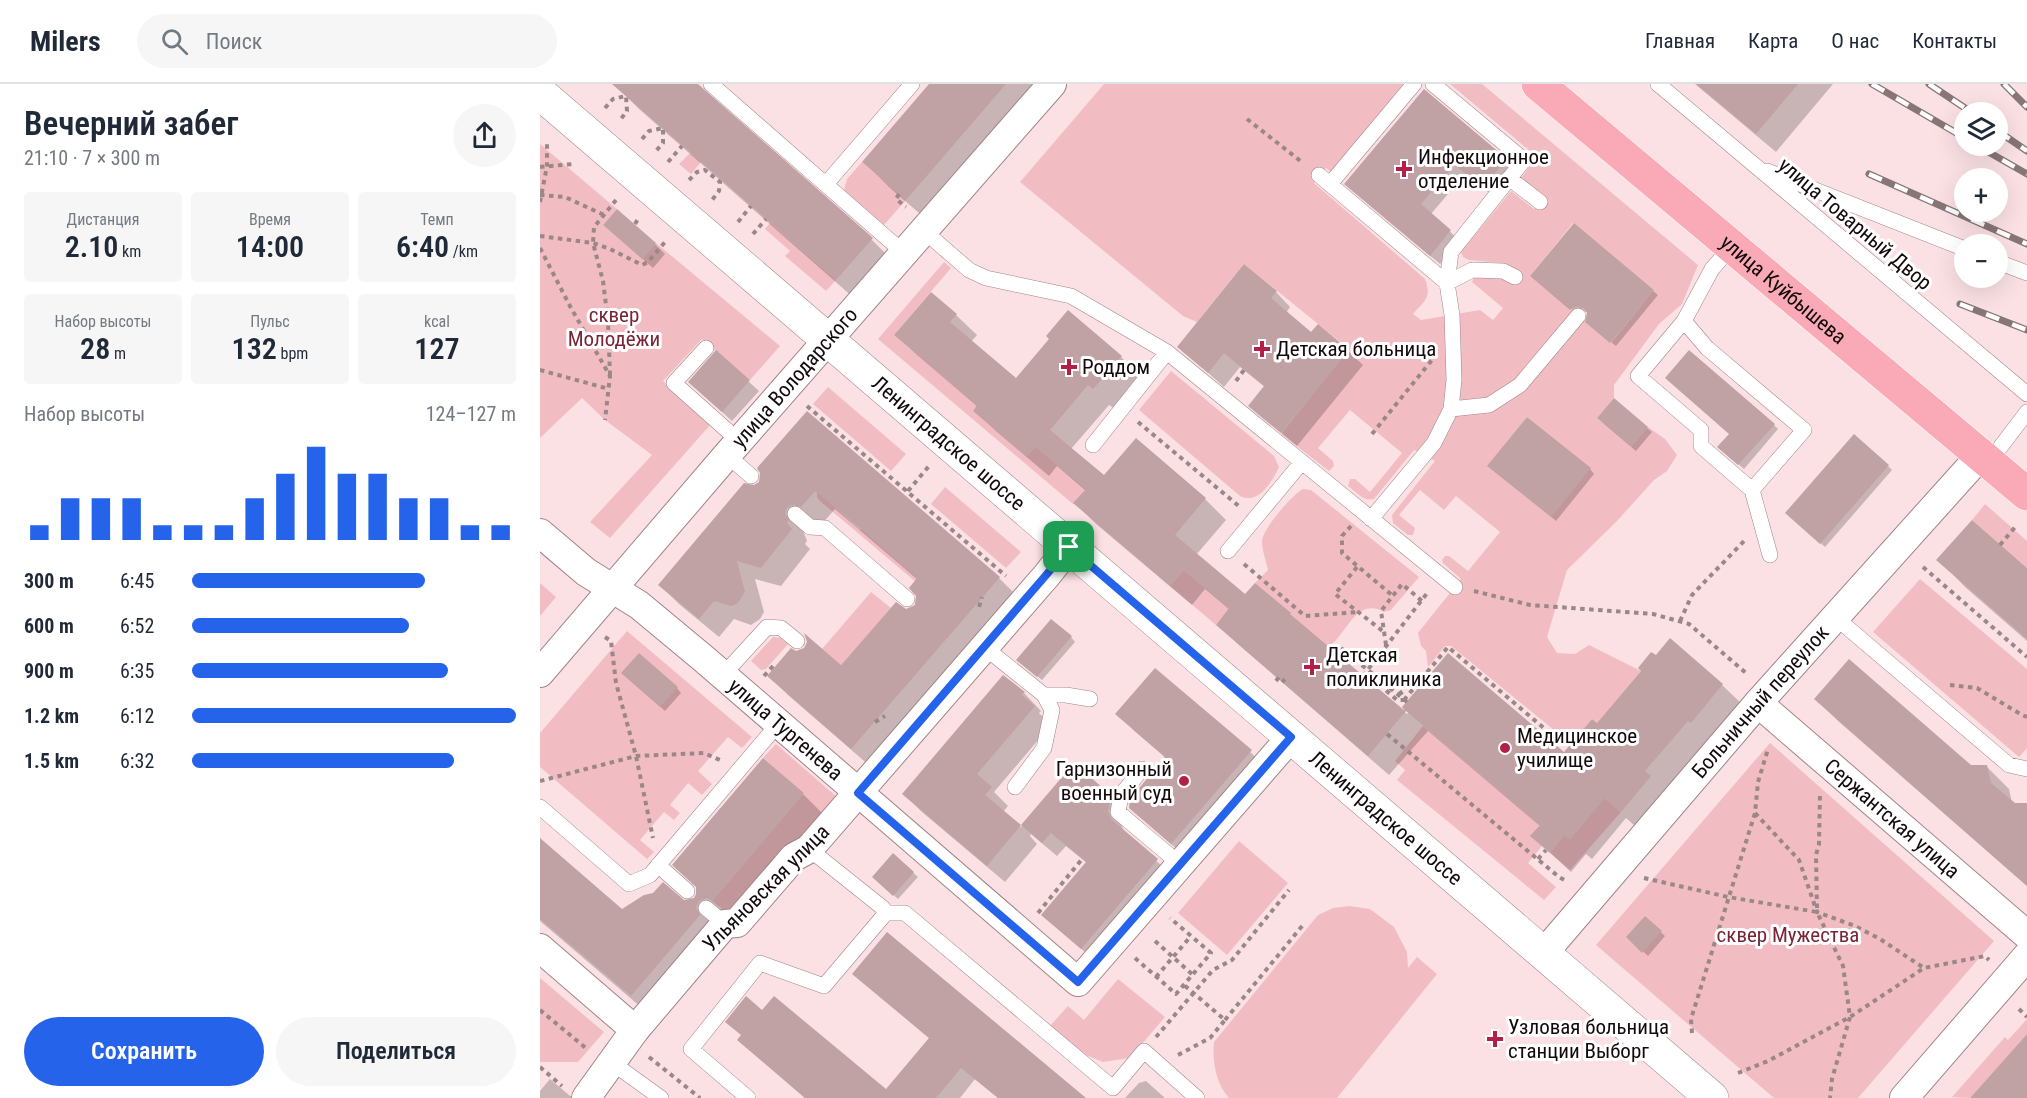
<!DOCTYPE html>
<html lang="ru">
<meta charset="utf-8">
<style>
:root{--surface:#fff;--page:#f6f6f7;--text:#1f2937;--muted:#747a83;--line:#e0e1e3;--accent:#2563eb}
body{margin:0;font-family:"Roboto Condensed",sans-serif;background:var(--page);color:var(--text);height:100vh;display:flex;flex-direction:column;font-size:22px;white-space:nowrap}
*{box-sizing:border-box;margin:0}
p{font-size:20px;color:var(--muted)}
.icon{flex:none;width:33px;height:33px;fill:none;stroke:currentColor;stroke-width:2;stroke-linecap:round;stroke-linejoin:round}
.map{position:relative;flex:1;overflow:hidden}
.details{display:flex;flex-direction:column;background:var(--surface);width:540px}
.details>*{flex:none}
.controls{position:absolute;left:1414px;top:18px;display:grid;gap:12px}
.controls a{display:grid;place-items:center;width:54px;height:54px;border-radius:50%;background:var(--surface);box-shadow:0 6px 24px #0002;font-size:30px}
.pin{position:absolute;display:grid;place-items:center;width:51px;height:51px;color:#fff;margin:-26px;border-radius:12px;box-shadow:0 3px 9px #0006}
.round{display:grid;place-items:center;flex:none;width:63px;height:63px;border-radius:32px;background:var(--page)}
.overview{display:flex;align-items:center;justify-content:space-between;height:102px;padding:0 24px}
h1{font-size:33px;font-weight:600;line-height:45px}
.figures{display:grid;grid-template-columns:repeat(3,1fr);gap:9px;height:102px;padding:6px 24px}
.figures div{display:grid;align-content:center;border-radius:6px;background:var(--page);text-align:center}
.figures b{font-size:30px;font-weight:600}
.figures small{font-size:16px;font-weight:400}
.figures p{font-size:16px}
.chart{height:168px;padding:12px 24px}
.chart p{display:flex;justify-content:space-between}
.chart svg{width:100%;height:108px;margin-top:6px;stroke:var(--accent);stroke-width:6}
.cta{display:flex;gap:12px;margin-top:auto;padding:12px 24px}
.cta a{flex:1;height:69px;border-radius:36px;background:var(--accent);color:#fff;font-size:24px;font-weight:600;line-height:69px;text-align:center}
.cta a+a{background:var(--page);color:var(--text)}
ul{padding:0 24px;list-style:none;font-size:20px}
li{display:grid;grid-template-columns:96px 72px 1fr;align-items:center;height:45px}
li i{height:15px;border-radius:8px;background:var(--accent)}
header{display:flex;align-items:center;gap:36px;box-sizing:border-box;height:84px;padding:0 30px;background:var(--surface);border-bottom:2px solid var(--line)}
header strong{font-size:28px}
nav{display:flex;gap:33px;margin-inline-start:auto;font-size:21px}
.search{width:420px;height:54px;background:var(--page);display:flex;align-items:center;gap:15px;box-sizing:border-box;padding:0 21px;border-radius:33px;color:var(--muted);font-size:22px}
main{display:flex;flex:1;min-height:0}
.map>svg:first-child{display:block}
.green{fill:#f2bdc2;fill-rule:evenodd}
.shadow{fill:#0003}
.building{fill:#c0a1a4}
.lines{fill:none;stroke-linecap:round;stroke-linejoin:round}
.lane-casing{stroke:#a28386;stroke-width:16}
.street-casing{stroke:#a28386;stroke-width:30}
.secondary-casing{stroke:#a28386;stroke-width:34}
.primary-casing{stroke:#fff;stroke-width:34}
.path{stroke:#9a8788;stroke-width:4;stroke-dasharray:4.5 4.5;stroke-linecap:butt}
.lane{stroke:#fff;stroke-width:15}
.street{stroke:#fff;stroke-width:28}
.secondary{stroke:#fff;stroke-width:33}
.primary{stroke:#f9aab6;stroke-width:33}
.rail-casing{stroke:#887677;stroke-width:7}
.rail{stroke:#fff;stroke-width:4.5;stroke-dasharray:14;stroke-linecap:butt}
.route-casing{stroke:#fff;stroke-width:12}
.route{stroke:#2563eb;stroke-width:8}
.poi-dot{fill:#b22048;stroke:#fff;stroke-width:2}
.labels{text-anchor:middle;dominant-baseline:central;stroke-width:6;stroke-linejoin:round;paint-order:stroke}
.poi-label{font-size:21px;fill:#13090a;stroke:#fff;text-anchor:start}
.street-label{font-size:21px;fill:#13090a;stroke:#fff}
.park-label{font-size:21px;fill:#782536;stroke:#fff}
</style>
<header>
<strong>Milers</strong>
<div class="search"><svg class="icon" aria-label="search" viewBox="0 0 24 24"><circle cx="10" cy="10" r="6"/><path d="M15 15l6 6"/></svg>Поиск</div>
<nav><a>Главная</a><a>Карта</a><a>О нас</a><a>Контакты</a></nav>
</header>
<main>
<section class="details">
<div class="overview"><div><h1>Вечерний забег</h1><p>21:10 · 7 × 300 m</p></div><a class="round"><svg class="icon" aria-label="share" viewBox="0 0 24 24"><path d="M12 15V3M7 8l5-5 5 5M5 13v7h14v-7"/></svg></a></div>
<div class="figures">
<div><p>Дистанция</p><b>2.10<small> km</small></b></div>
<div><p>Время</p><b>14:00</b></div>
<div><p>Темп</p><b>6:40<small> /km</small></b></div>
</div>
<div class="figures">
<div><p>Набор высоты</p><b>28<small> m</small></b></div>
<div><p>Пульс</p><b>132<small> bpm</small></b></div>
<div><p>kcal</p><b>127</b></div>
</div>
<div class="chart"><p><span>Набор высоты</span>124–127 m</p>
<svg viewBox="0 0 160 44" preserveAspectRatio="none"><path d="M5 44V38M15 44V27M25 44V27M35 44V27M45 44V38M55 44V38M65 44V38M75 44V27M85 44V17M95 44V6M105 44V17M115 44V17M125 44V27M135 44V27M145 44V38M155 44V38"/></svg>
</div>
<ul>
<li><b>300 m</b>6:45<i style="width:72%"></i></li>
<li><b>600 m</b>6:52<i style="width:67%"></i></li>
<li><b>900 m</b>6:35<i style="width:79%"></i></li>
<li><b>1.2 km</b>6:12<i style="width:100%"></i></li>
<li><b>1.5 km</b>6:32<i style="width:81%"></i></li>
</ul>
<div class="cta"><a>Сохранить</a><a>Поделиться</a></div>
</section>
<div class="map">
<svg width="1487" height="1014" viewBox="0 0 1487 1014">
<rect width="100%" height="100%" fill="#fbe1e3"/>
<path class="green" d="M564,0H864L791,88L786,84L774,99L885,195C892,213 885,217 873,230L881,236L940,226L953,236L963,224L932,198L934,193L979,187L962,179L929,176L923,173L921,168L971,107L994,125L1004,113L981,94L997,73L910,0H942L1158,181L1142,220L1119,240L1074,301V314L1057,334L1091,363L1108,343L1125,355L1137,371L1127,387L1114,396L1077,437L1027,486L1007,553L1017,569L1035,570L1049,561L1101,587L1057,639L1052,635L1031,660L911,562H905L888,583L886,567L881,562L878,549L921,495L903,479L902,476L905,472H909L928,487L960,448L916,412L904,426L880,406L859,431L875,444L873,451H868L853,439L852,431L895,377L874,366L834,415C824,418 816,408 808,402L810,395H815L830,408L862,369L810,326L778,364L793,377L794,382L789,387L741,350L809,265L704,180L657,238L643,232L480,98ZM1033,139L1114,206L1071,259L990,192ZM987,333L1050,384L1011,433L948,382Z
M0,60L77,125L63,141L102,175L116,159L240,262L210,296L162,255L123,297L171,340L70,454L50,438L112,371L65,336L42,314L0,354Z
M150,69L161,78L151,90L139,80Z
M322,78L366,116L344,141L304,106L307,95Z
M230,139L296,196L286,207L245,172L250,167L225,145Z
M404,178L411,184L354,251L437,321L433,327L496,363L546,405L533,420L338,255Z
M631,287L734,372L739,383C732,398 718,421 700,412L599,326Z
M288,303L366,370L351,387L273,320Z
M405,403L481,468L466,484L391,420Z
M763,405L771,406L879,493L851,526L844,528C815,512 806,553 788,563C780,568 768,569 760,572L715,499L728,486C726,477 722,466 722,457C723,444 752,411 763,405Z
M277,407L320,446L326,439L339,460L366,484L372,478L383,504L280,417L277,413Z
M1445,420L1487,457V484L1432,436Z
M644,486L689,524L676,541L630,502Z
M1380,495L1487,585V664L1479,673L1333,548Z
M0,499L16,513L0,532Z
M331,508L351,524L301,581L282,565Z
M87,547L212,653L202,664L188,653L158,687L172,700L162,711L148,699L130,721L140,729L134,736L124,728L100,756L114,768L107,775L0,683V649Z
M233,553L240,554L248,560L226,585L221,586L211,577Z
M883,642L1000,741L991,752L1002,762L988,779L1016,803L1004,816L857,696L865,686L855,677Z
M1230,659L1454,857L1318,1014H1234L1056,861Z
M236,660L297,713L195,831L189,830L172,817L264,709L223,674Z
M1045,697L1081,728L1030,786L1010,769L1024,751L1030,755L1050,731Z
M699,757L748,799L687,871L638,829Z
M809,822L830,825L854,843L867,868L868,884L877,873L897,890L797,1014H689C676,999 672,978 674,958L778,831L793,824Z
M0,894L64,948L38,978H0Z
M578,895L625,933L590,974L563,978L541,969L510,942L528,922L544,936Z
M1487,935V950L1430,1014L1412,1013L1465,953L1468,956Z"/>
<path class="shadow" d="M74,0H156L332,156L358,182L323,222L99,25Z
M391,0H516L393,141L350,104L324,78Z
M1155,0H1293L1236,68Z
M884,7L976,85L953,112L925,90L891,130L920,157L900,180L816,109Z
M1034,141L1118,211L1076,262L1052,243L1049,228L1040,227L1036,229L996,196Z
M74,150L115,160L125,170L113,184Z
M736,208L750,223L746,229L771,250L808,267L823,281L757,362L710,322L725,303L700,283L684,303L639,263Z
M416,231L437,251L431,258L476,296L581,273L601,293L575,325L569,321L531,365L565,393L596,356L665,415L686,436L656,471L705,512L764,544L867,630L869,628L1025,670L1057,641L1182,601L1203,621L1102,748L1086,734L1052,775L1046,770L1031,788L992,752L1000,742L888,647L849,691L699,561L678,541L690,526L665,505L652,521L556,440L535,419L546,407L517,382L509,392L456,347L435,327L438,323L377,271L356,251Z
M176,268L219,307L192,337L160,308Z
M267,329L459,494L478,513L331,683L248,611L229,592L301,583L366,526L375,523L378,496L295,425L281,441L266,443L264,449L267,457L265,460L270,465L241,502L215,495L224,528L220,535L211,541L194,535L179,553L139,520L120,501L214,403L220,399Z
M1063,339L1107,344L1112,348L1096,367Z
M1234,341L1238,345L1204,385L1184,368Z
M1348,382L1352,386L1285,463L1252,434Z
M1050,385L1054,390L1016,437L954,386Z
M1399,476L1487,486V557L1425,503Z
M531,553L535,558L502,596L482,580Z
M616,586L726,682L647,774L590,724L626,674L592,645Z
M87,593L137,604L141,609L125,627Z
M484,609L501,627L499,629L511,641L454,708L468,722L463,728L481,743L534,681L585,726L582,742L584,748L631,790L556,878L503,831L547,779L526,762L517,772L491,750L490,752L497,760L465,798L382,728L364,710Z
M1276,615L1430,682H1446L1469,705L1472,719L1487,720V802L1298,637Z
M224,676L263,710L288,735L116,936L0,837V757L82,827L155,815Z
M353,771L378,793L358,815L334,793Z
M1105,834L1125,852L1108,872L1088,853Z
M314,890L543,1014H458L435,995L420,1014H265L199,956L222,928L346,1007L390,955Z
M10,995L29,1011L33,1014H0V1007Z
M606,997L625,1014H585L599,999Z"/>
<path class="building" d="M72,0H158L333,154L296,196Z
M389,0H466L366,116L322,78Z
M1156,0H1258L1216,50Z
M884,5L967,75L942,104L915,81L881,120L911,146L890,172L804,100Z
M77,125L116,159L102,175L63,141Z
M1034,139L1114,206L1070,259L1045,238L1047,229L1044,224L1035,223L1030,226L990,192Z
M704,180L737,207L731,214L771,248L778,240L809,266L741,349L708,322L724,302L684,269L668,289L637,263Z
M391,208L417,230L410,238L476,294L509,255L506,252L528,226L582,272L553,305L548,301L510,346L564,391L596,354L666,414L635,451L705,510L715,499L751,529L750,530L865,627L862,623L908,569L1024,668L1052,635L1057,639L1101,587L1098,584L1111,568L1116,571L1130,554L1183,600L1151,639L1148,637L1105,687L1111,692L1081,728L1065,714L1030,755L1024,751L1010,769L990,752L1000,741L866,627L828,672L676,541L689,524L644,486L630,502L533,419L546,405L496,363L487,373L433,327L437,321L354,251Z
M176,266L210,296L182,328L148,298Z
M1149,266L1235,340L1198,381L1177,363L1189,350L1125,294Z
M1074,314L1108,343L1091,363L1057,334Z
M267,327L460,493L311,665L227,592L251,564L256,567L264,564L267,558L264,549L301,581L356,518L366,525L375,521L376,512L369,504L377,494L321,445L275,407L261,423L252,421L247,424L245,429L249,437L247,439L252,445L221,484L197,477L205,508L197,520L191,522L174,517L159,535L118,501L204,399L214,401L219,398L220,389L217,384Z
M987,333L1051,384L1011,433L947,382Z
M1314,350L1349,381L1280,460L1245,429Z
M1432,436L1487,484V555L1396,476Z
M511,535L532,552L497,593L476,576Z
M99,569L138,603L120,623L81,589Z
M1309,575L1431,681H1447L1451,699L1475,719H1487V802L1274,615Z
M615,584L712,666L631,760L589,724L590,715L625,673L575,630Z
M463,591L485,608L482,611L495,622L437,690L452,703L445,711L481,741L447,782L362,710Z
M223,674L264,709L172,817L167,814L159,817L156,823L160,831L91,912L0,835V754L82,825L104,811L113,809L123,798L144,816L154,814L156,810V803L132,781Z
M534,679L571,711L568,727L571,735L618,775L541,865L501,831L546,778L511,749L502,759L481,741Z
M353,769L374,788L353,812L332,793Z
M1105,832L1122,847L1102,869L1086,853Z
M347,848L546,1014H458L421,984L396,1014H265L197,956L201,951L185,938L206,912L222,926L234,912L346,1005L389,954L312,890Z
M1487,950V1014H1430Z"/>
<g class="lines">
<defs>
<path id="lane" d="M171,0L364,169
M1118,0L1487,310
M1227,87L1425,165
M779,91L907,199L932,186L963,187L975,193
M969,94L1000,118
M286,100L372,0
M790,100L874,0
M384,147L429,186L446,194L531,212L627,268L915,503
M1191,163L1172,185L1144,237L1167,264L1264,346L1212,406
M1458,178L1487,189
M1144,237L1098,292L1161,346V362L1212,406L1230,471
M166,264L134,299L199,357
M911,325L949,321L980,301L1038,232
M553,361L627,268
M187,371L211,392
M1449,378L1487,328
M255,430L270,443L285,444L367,515
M831,435L894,359L911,325L914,296L912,231L907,199L911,168L984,76L893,0
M688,467L762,378
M1295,533L1469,681L1487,685
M444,563L504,611H526L550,615
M183,591L227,543L241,544L257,557
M602,685L581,711L578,728L641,781
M475,703L504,664L512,626L504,611
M0,723L89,800L110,791L238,640
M269,765L343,824L346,829H365L573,1004L604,967L657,1014
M118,781L147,807
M166,824L185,840
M71,978L121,1014
M208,1014L151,965L220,879L284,902L346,829"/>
<g id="street">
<path id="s1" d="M0,449L46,488L99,521L164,575L538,898L751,653"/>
<path id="s2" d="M0,589L187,371L512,0"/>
<path id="s3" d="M1218,619L1487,851"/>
<path d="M0,864L95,946"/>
<path id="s4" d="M1003,870L1218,619L1441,371"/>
<path d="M46,1014L95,946L185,840L197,839L254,773L269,765L507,491L529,463"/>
<path d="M1364,1014L1487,872"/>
</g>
<g id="secondary">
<path id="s5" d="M0,9L1172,1014"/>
</g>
<g id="primary">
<path id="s6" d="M998,0L1487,410"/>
</g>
</defs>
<use href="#lane" class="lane-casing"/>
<use href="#street" class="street-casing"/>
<use href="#secondary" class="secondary-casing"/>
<use href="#primary" class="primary-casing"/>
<path class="path" d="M65,24L73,15L86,12L87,27L80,36
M707,35L763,79
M102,55L109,47L123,44V59L116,67
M128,78L142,62
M0,83L33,80
M149,96L157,88L165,86L180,98L179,107L172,116
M359,110L356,115L366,123
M0,111L25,113L64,131
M0,118L7,82V58
M198,138L211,122
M95,140L98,135
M213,150L226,135
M0,152L53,159L70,165L102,181L108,178L125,158
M0,164L31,224L70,292L65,336
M0,286L69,305
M70,291L68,237L63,197L53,159L54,143L76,116
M696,297L704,286
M267,322L466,492
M598,338L700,423
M832,350L892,276
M368,407L389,382
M811,442L802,452V469L853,512
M1460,461L1476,442
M704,480L765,532L819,528
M817,483L795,510L844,548
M1383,483L1487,573
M934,507L990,521L1113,530L1149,540L1206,589
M439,523L442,513
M1140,537L1152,511L1204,457
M65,553L71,557L76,599L96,672L113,754
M846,561L841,527L862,500L882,517
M801,564L867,618
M224,592L233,582
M823,592L888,508
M837,593C849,596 861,604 864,616H857L841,602Z
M736,597L739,593L745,598
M1410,601L1437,604L1482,631L1487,633
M864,616L908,563L1018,656
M335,638L345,632
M847,650L1019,793L1028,798
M0,697L96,672L164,669L180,676
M1215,729L1259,776L1277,828L1315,842L1340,855L1384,884
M998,775L1006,766
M1104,794L1188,813L1277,828L1303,882L1310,933L1292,995L1290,1014
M1277,824L1276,771L1279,760L1280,709
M498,829L542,775
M615,857L653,891
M595,874L636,910L671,869L630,834
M616,893L651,852
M1479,925L1487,933
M0,926L47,965
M685,936L763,841
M1152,949L1151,935L1215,729L1218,698L1228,665
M616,953L673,886L692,876L749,806
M638,971L670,954L685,936L644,901
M109,973L160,1014
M0,983L22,1002
M1198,989L1228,977L1310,933L1384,884L1445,872L1449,876"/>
<use href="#lane" class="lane"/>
<use href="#street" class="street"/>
<use href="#secondary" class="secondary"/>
<use href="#primary" class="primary"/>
<defs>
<path id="rail" d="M1332,0L1425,54
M1389,0L1431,28
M1464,0L1487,23
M1458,47L1487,67
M1438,62L1487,90
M1329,90L1487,160
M1420,220L1487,246"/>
</defs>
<use href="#rail" class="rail-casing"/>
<use href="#rail" class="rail"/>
</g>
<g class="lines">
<defs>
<path id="route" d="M529,463L751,653L538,898L318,709L507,490Z"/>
</defs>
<use href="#route" class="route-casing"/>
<use href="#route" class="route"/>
</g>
<g class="poi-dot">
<path d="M861 76h6v6h6v6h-6v6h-6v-6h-6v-6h6z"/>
<path d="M719 256h6v6h6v6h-6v6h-6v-6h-6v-6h6z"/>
<path d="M526 274h6v6h6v6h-6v6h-6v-6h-6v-6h6z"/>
<path d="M769 574h6v6h6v6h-6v6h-6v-6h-6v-6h6z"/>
<circle cx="965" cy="664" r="6"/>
<circle cx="644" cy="697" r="6"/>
<path d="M952 946h6v6h6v6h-6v6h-6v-6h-6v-6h6z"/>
</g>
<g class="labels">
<g class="poi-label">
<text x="878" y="73">Инфекционное<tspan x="878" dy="24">отделение</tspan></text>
<text x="736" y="265">Детская больница</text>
<text x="542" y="283">Роддом</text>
<text x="786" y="571">Детская<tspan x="786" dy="24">поликлиника</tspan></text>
<text x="977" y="652">Медицинское<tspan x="977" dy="24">училище</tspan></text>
<text x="632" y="685" text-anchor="end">Гарнизонный<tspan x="632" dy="24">военный суд</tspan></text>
<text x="968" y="943">Узловая больница<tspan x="968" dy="24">станции Выборг</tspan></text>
</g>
<g class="street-label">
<text transform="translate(1315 140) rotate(40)">улица Товарный Двор</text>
<text stroke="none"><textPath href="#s6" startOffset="320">улица Куйбышева</textPath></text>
<text stroke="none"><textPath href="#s2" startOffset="390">улица Володарского</textPath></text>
<text stroke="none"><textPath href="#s5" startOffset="538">Ленинградское шоссе</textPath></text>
<text stroke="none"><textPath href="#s4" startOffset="333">Больничный переулок</textPath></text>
<text stroke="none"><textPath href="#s1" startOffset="315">улица Тургенева</textPath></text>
<text stroke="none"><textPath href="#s5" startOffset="1114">Ленинградское шоссе</textPath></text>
<text stroke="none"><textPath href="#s3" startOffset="177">Сержантская улица</textPath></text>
<text transform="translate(226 804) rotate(-45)">Ульяновская улица</text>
</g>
<g class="park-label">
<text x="74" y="231">сквер<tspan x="74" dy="24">Молодёжи</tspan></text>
<text x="1248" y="851">сквер Мужества</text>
</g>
</g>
</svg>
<div class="controls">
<a><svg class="icon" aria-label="layers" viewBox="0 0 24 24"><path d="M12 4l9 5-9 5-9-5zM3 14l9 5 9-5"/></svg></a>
<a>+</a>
<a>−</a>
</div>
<div class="pin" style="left:529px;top:463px;background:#1e9e55"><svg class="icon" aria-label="arrive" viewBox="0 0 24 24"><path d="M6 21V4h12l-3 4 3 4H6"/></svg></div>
</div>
</main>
